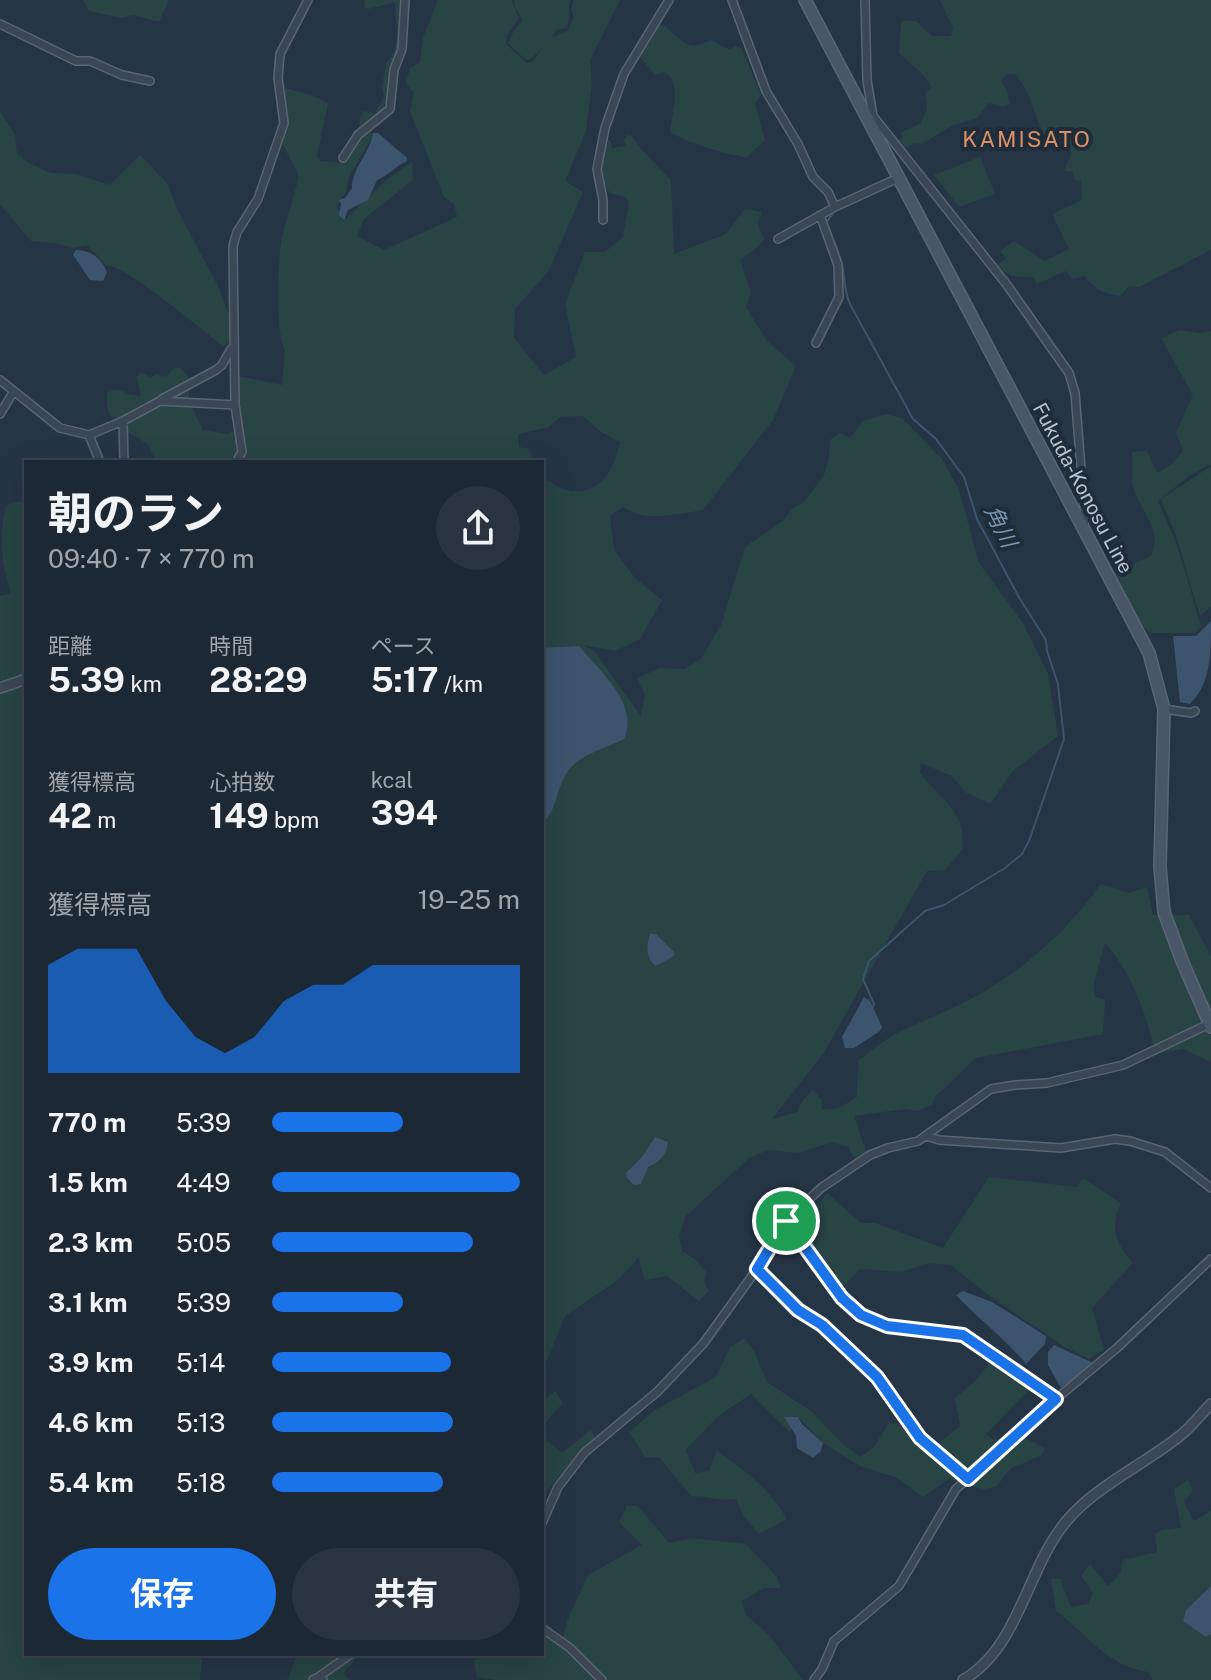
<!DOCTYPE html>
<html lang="ja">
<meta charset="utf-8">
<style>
:root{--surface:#1c2834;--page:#293440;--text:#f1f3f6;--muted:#a0a6ac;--line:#3a444f;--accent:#1a73e8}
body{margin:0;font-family:"Public Sans","Noto Sans JP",sans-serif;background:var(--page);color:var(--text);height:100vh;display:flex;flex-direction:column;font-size:30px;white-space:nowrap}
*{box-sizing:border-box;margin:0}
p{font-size:26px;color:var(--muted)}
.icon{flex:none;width:44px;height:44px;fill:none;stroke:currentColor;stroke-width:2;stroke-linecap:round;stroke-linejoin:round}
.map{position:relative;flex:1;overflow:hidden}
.drawer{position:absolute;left:24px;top:460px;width:520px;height:1196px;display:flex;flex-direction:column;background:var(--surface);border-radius:0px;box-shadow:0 8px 32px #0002,0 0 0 2px var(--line)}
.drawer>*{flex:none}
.pin{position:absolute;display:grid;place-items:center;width:68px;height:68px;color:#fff;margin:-34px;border:4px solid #fff;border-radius:50%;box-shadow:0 2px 8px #0007}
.round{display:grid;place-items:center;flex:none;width:84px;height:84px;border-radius:42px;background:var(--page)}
.overview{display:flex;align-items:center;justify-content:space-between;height:136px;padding:0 24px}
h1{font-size:44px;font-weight:700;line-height:60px}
.stats{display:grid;grid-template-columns:repeat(3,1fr);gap:12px;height:136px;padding:8px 24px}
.stats div{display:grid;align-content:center}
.stats b{font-size:34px;font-weight:700}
.stats small{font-size:22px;font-weight:400}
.stats p{font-size:22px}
.chart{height:224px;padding:16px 24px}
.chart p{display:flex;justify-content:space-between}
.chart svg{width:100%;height:144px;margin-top:8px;fill:var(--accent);opacity:.7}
.primary-button{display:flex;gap:16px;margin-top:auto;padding:16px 24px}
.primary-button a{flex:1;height:92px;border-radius:48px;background:var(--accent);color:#fff;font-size:32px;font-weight:700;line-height:92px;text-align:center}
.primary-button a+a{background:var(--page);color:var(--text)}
ul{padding:0 24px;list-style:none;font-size:26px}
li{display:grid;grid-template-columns:128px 96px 1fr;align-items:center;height:60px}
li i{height:20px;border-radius:10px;background:var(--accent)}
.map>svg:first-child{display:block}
.green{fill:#284445}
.water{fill:#3c546e}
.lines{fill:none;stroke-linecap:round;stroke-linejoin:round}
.stream{stroke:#3c546e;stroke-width:2}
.minor-casing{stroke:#5a6571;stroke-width:10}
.tertiary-casing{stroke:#5a6571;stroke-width:12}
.secondary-casing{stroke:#5a6571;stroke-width:14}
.minor{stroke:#3b4754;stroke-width:7}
.tertiary{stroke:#3b4754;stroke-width:9}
.secondary{stroke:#495667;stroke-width:11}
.route-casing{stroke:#fff;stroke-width:16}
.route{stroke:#1a73e8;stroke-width:10}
.labels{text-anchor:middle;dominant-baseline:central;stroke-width:8;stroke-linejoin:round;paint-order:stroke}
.street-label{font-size:20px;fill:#b9c2cd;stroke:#1f2c39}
.neighbourhood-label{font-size:22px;letter-spacing:2px;fill:#da9166;stroke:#1f2c39}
.water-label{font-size:22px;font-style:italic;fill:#7895b1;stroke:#1f2c39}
</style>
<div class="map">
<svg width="1211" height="1680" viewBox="0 0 1211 1680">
<rect width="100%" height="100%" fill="#263545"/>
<path class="green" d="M83,0H169L159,22L133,15L122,18L89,11Z
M365,0H402L400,49L397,60L391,67L389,100L370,130L373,135L349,177L346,192L336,207L346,219L385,181L412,162L413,180L364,219L357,236L384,250L457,217L454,204L444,197L410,111L414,93L406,83L410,68L420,62L423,38L438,0H511L519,18L507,35L506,44L527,63L532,62L544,46L531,59L526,60L508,43L514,30L523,20L515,8L514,0H571C567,9 570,18 567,28L556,30L552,37L568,31L574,17L571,9L574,0H620L590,60L592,82L586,131L565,181L583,192L548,272L515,309L514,338L544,375L576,357L565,304L585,252H605L623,237L629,203L626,197L612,194L603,186L599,170L604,137L611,142L612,148L626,146L624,140L627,135L632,136L640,148L671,180L674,254L726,234L745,209L762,212L757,223L764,239L758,247L740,260L751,293L746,307L767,341L796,366L773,420L703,510C676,514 646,523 623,507L610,516L614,550L635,578L662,600L640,639L615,651L583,645L595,652L641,716L645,695L637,678L660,668L685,669L701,659L721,625L745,547L783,521L792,509L804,502L824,475L829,457L830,440L839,433L850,438L863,421L886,414L902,418L942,459L959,490L979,563L1023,623L1048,674L1058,736L1013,771L990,804L965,792L952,776L921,763L920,773C932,790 952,803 960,823C963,830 962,841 963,849L945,870L927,871L823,1054L772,1119L797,1112L803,1100L813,1089L821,1100L822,1110L839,1108L857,1097C856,1085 860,1069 858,1061C874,1048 890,1035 910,1027C938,1014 967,1003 993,986C1034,961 1073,923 1101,884L1129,893L1147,887L1153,915H1189L1211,956V1062L1183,1049L1155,1054C1147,1015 1132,973 1105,943L1094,982V996L1105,1000L1103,1034L976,1058L935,1097L932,1105L918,1111L905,1109L854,1116L867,1155L856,1161L848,1147L833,1142L798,1153L768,1150L749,1158L686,1216L679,1236L682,1251L695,1259L707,1273L704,1282L709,1291L699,1301L667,1276L645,1280L638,1258L619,1279L565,1316L542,1373V478C551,482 562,490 571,491C603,494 614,468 620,442L601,432L583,416L560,417L549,427L518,434L519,447L530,449L533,462H156L148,444L126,431L123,419L110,416L107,406V393L113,390H123L125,394L141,396L137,377L141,372L151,378L156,374L166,377L174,368H181L191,381L188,399L203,430L228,434L237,429L238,376L282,385L285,349C275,337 278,255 282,237C287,217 294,197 299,176L282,143L288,123L284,88L311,95L328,103L317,156L320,161L341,163L359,136L360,118L364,111L375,113L384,97L382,87L386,63C402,50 396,20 395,2L368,9L364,7Z
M940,0H1211V250L1139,287L1129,286L1120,296C1104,293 1094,290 1085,276L1072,279L1066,271L1037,284L1033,277C1018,278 1009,277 997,266L1006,258L1000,251L1014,241L1045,261L1069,249L1052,214L1082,200L1081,181L1075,180L1072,172L1064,171L1071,155L1068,139L1064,138L1058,146H1050C1036,124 1033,94 1015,74H1008L1001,80L1007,91L1010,104L1003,107L989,103L977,118L951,126L922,144L914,143L907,148L900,146L898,142L903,137L900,133L920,124L927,109L925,94L932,87L923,75L899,53L901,21H916L932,36H951L953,28Z
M660,24C681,33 682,56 711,40L730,50L735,46L741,48L761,95L755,104L765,140L746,158C737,154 729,155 721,152C703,146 687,142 670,132C672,113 683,83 664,72L655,75L640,57Z
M0,111L15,135L17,154L27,162L51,173L76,174L110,185L140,155L167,183L178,211L219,288L231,320L230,342L224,346C201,331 128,265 107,266L87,245L72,248L55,243L31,241L0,204Z
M980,157L995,194L959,207L934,175Z
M1180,330L1200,333L1211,331V464L1189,476L1158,501L1178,548L1201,626L1195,633H1153L1142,626L1113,573L1151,556C1164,528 1139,512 1133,485C1131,475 1133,463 1132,452L1147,451L1157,473L1171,465L1183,450L1176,433L1193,395L1161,338Z
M1211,466V607L1200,616L1176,536L1161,499Z
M26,497V1654H202L200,1680H0V596L9,594L11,590C0,565 0,531 6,505L22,501Z
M989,1177L1077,1187L1083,1178L1121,1203C1109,1227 1116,1244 1133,1263L1092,1308L1104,1350L1089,1359L1065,1347L991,1297L951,1265L929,1263L901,1272L860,1269L845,1285C832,1279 802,1238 805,1223C806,1217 811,1211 812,1205L820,1202L827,1193L861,1223H875L943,1248Z
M744,1338L754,1351L767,1382L811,1411L844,1445L860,1457L874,1447L889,1423L897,1424L920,1442L936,1445L960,1426L955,1398L975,1381L992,1360L1030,1389L986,1434L994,1440L1013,1432L1045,1448L1042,1455L1010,1469L997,1486L984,1490L949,1479L923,1497L897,1478L860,1466L823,1443L799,1418L790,1432L751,1394L717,1417L686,1450L695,1473L709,1471L717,1451C748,1473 767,1486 787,1519L759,1534L743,1515L736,1499C720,1502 707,1495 691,1496L660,1458L645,1457L629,1432L655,1410L716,1377L730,1347Z
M555,1391L563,1403L545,1423L547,1441L562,1453L591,1430L595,1438L580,1450L542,1497V1402Z
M1188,1480L1193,1490L1184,1502L1194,1521L1211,1511V1680H1153L1148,1672C1105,1665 1089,1635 1056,1611L1051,1579H1060L1071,1607L1088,1604L1093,1593L1081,1575L1090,1564L1108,1586L1120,1574L1123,1560L1157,1552L1155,1534L1162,1530L1181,1528L1174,1489Z
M627,1506H638L669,1543L692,1538L746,1544L777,1577L781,1588H764L742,1601L745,1614L768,1634L803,1680H496L477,1677L474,1662L482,1654H542V1634L561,1645L568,1619L588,1575L642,1545L619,1522Z
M298,1654H361L343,1673L349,1680H287Z"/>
<path class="water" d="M373,133H378L407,158V161C394,167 391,174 377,180L368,200L348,210L344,220L339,215L341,204L339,200L345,198L352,188C352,168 370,153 373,133Z
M76,250C91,250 101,258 107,272L103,281L90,280L73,255Z
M1211,621C1211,655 1211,683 1190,704L1180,702L1173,636H1196Z
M579,646C599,670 640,704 624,739C606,748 580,754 568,771C556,787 558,810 542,823V648Z
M650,934H656L675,953L674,956L656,966C646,959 646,946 650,934Z
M864,997L870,1001L882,1027L880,1031L854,1048H845L842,1037Z
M655,1137L668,1142C667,1154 660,1162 648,1167L641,1184L634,1185L627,1178L626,1173L642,1157Z
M963,1291L992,1302L1046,1336L1045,1344L1026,1364C1005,1338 979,1320 956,1295Z
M1054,1345L1093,1363L1061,1388L1048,1365V1352Z
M784,1417H798L802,1424L823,1443L821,1451L813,1458L797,1448L796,1436Z
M1211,1586V1634L1206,1637L1183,1621L1186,1610Z"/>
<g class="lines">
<path class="stream" d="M731,7L762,92L785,129
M826,223L834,212
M831,236C835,244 839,253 841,261C846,277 843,292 851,306L913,419L936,439L964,477L977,519L1020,599L1046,640L1047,651L1058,684L1064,739L1029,841L1022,854L1005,868L944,905L925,911L869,961L863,979L874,1004L872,1010"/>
<defs>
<path id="minor" d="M732,0L766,91L798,144L813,177L828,192L835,207
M865,0L867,80L873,116L1007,285L1069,373L1075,393L1085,518L1084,528
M0,24L76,61H90L122,75L150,81
M343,158L358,135L390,109L394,70L402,49L405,0
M603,220V200L597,169L605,128L624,74L669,0
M778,239L835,207L898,178
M816,343L839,297L838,265L820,215
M0,380L60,428L89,435L123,421L160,401L235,405
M162,399L216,370L222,365L231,349
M0,414L14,391
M123,421L124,462
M89,435L100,462
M236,462L242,452L235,405L233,246L237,232L258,199L284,123L278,78L280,54L308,0
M1164,709L1191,713L1195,711
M926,1136L939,1140L1061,1148L1115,1139L1130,1141L1165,1152L1211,1188
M786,1221L842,1298L861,1315L887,1326L963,1335L1056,1399
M757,1269L798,1310L822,1325L877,1377L920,1438L968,1479
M542,1523L558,1487L584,1453L657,1392L703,1344L757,1269L786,1221L821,1188L870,1155L888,1148L918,1141L991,1089L1015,1085L1047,1083L1123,1065L1211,1023
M542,1628L570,1648L602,1680
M314,1680L351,1654
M814,1680L822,1669L834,1641L899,1586L956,1489L1056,1399L1117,1348L1211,1259"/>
<path id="tertiary" d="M0,688L26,679
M314,1680H322
M963,1680C1017,1649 1026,1575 1061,1528C1089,1489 1144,1465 1181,1435C1192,1426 1201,1414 1211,1404"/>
<path id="secondary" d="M805,0L1149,653L1164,709L1160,867L1164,912L1182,961L1211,1027"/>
</defs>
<use href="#minor" class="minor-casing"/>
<use href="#tertiary" class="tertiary-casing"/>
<use href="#secondary" class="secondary-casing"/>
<use href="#minor" class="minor"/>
<use href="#tertiary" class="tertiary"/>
<use href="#secondary" class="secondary"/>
</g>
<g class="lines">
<defs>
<path id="route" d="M786,1221L842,1298L861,1315L887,1326L963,1335L1056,1399L968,1479L920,1438L877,1377L822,1325L798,1310L757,1269Z"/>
</defs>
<use href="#route" class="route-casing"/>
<use href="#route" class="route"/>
</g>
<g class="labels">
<g class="street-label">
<text transform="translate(1083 488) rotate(62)">Fukuda-Konosu Line</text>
</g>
<g class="neighbourhood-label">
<text x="1027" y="139">KAMISATO</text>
</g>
<g class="water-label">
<text transform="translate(1001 526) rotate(63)">角川</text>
</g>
</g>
</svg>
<div class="pin" style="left:786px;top:1221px;background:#1e9e55"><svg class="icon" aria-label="arrive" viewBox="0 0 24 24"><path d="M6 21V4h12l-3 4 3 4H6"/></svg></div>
<section class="drawer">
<div class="overview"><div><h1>朝のラン</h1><p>09:40 · 7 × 770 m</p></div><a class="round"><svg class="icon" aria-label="share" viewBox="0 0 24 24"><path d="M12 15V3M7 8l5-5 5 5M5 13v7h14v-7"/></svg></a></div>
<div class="stats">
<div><p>距離</p><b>5.39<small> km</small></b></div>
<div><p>時間</p><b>28:29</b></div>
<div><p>ペース</p><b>5:17<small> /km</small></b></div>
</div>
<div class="stats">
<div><p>獲得標高</p><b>42<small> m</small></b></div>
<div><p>心拍数</p><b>149<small> bpm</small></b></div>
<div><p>kcal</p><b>394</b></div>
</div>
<div class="chart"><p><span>獲得標高</span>19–25 m</p>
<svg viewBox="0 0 160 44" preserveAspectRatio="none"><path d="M0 44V11L10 6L20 6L30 6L40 22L50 33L60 38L70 33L80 22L90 17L100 17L110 11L120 11L130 11L140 11L150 11L160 11V44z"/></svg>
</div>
<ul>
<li><b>770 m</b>5:39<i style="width:53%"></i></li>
<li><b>1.5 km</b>4:49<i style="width:100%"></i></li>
<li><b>2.3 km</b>5:05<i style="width:81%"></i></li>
<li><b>3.1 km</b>5:39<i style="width:53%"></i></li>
<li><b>3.9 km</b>5:14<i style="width:72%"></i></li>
<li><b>4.6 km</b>5:13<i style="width:73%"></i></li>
<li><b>5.4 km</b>5:18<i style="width:69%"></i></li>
</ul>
<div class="primary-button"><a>保存</a><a>共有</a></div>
</section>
</div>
